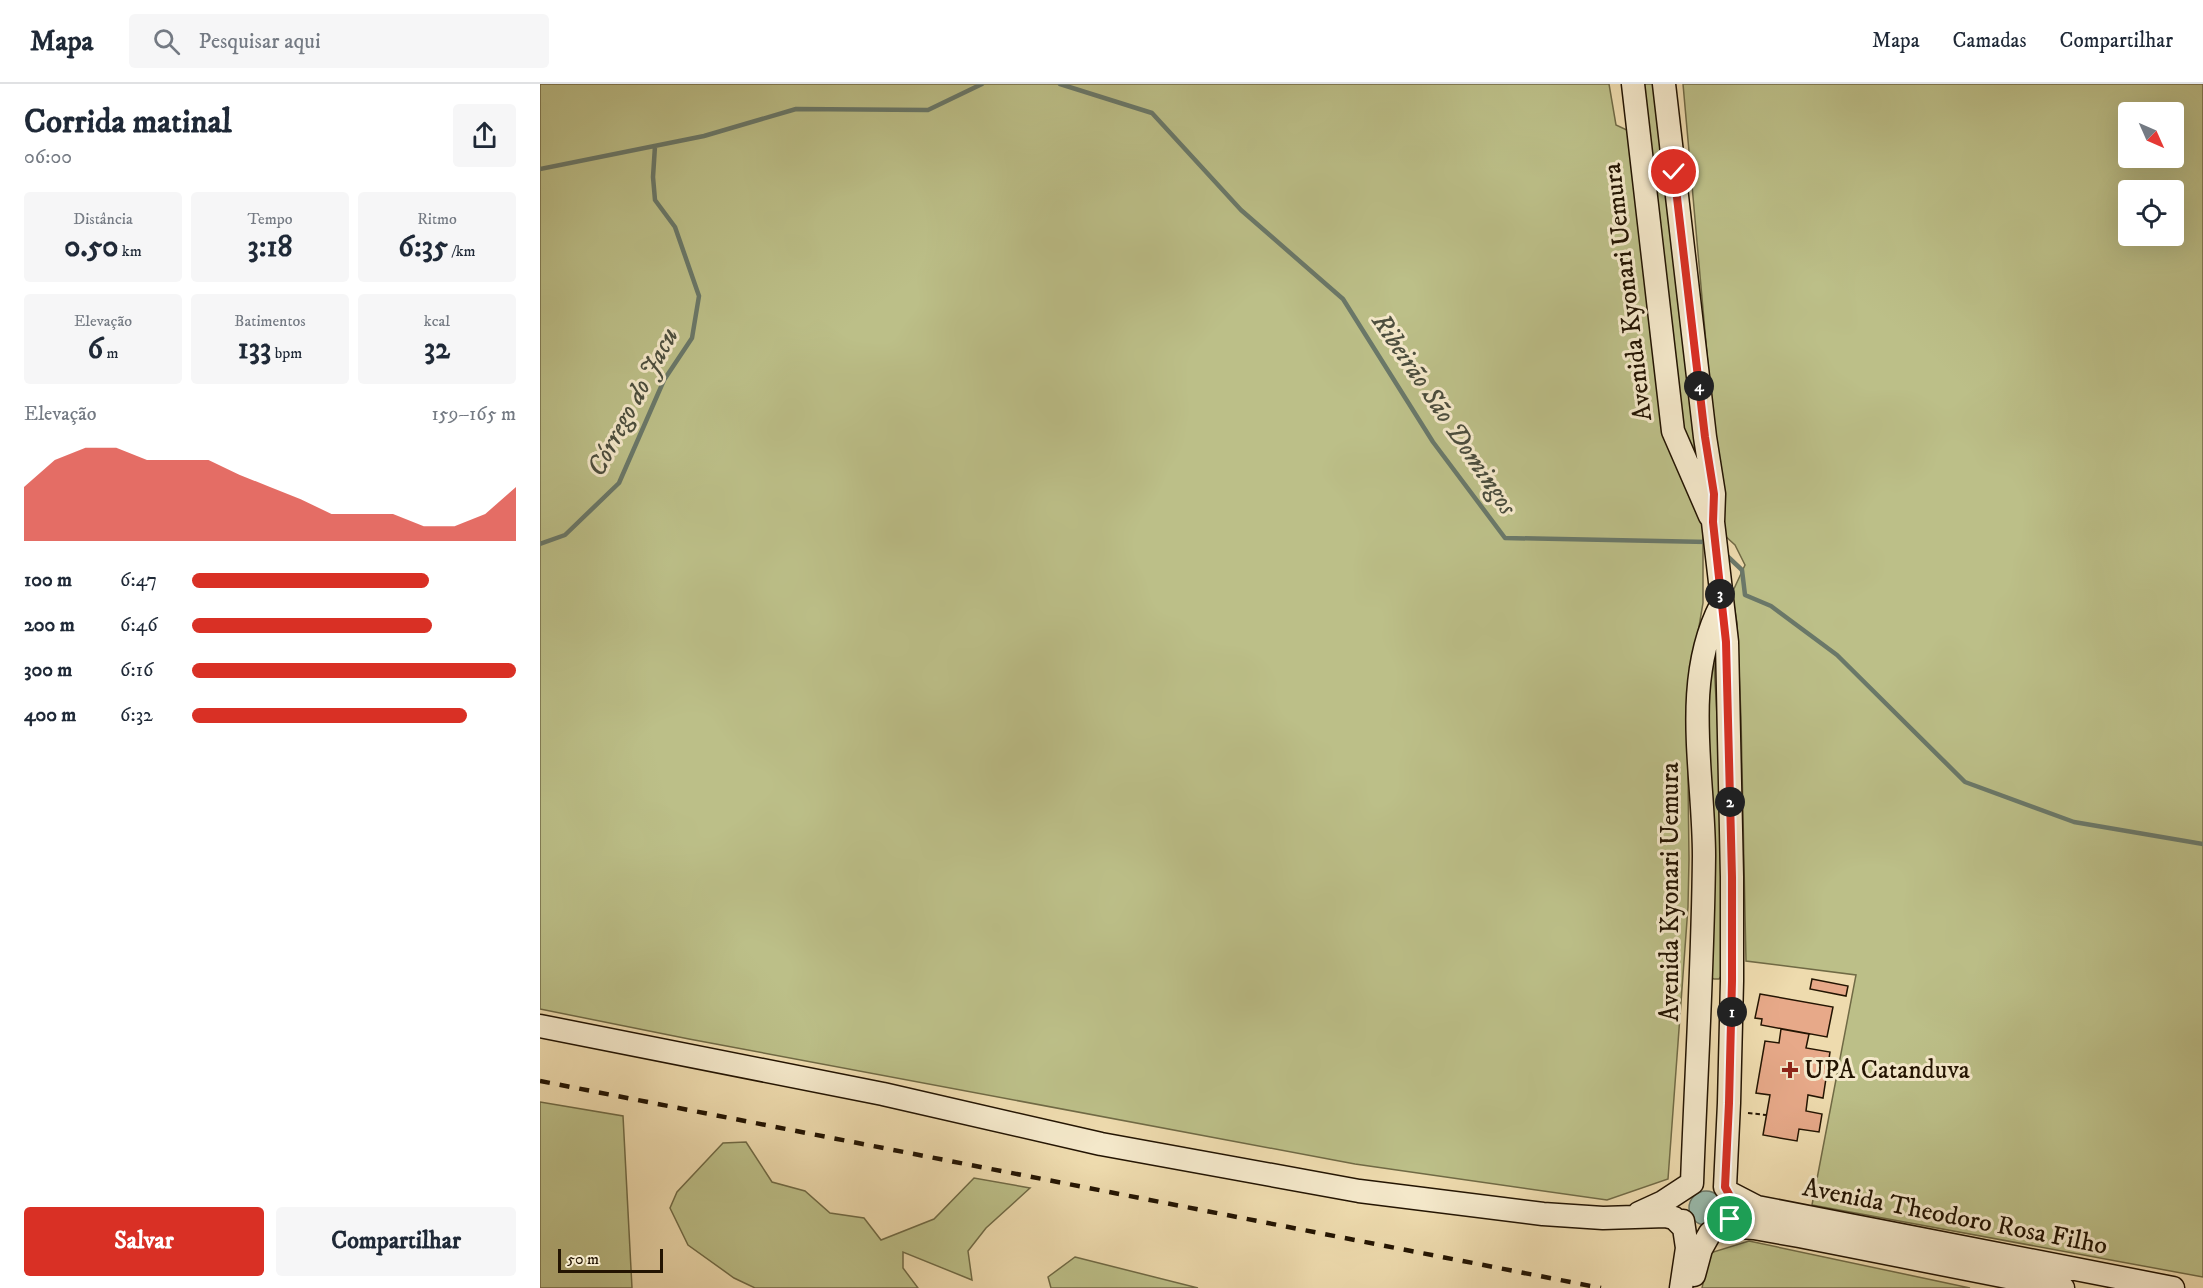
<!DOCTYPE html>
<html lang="pt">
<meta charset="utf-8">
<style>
:root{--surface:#fff;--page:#f6f6f7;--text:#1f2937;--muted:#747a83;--line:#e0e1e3;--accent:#d93025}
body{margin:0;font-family:"IM FELL DW Pica",serif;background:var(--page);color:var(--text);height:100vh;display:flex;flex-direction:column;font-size:22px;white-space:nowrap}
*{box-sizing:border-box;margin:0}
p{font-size:20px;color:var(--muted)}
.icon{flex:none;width:33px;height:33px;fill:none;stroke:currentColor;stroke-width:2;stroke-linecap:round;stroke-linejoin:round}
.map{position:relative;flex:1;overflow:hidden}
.side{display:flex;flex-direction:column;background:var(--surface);width:540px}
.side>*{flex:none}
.needle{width:39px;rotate:135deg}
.controls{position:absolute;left:1578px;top:18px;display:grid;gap:12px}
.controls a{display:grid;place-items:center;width:66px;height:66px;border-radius:6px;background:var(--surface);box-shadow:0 6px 24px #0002;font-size:30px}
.scale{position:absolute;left:18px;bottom:15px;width:105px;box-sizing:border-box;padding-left:6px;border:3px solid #231402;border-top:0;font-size:16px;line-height:21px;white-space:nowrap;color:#231402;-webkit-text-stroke:4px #f4e8ca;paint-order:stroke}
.pin{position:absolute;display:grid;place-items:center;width:51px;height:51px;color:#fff;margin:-26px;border:3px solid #fff;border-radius:50%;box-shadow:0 2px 6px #0007}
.km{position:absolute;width:30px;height:30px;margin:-15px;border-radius:50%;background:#222;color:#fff;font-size:16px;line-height:30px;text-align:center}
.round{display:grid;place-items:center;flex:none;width:63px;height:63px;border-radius:6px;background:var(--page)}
.headline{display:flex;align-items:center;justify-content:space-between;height:102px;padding:0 24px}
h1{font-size:33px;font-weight:700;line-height:45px}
.metrics{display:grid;grid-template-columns:repeat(3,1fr);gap:9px;height:102px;padding:6px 24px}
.metrics div{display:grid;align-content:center;border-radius:6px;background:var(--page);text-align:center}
.metrics b{font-size:30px;font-weight:700}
.metrics small{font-size:16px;font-weight:400}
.metrics p{font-size:16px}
.chart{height:168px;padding:12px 24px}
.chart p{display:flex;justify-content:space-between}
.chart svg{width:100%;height:108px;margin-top:6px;fill:var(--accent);opacity:.7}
.action{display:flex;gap:12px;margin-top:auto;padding:12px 24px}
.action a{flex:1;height:69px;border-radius:6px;background:var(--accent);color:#fff;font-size:24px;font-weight:700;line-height:69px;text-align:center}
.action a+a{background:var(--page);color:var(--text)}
ul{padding:0 24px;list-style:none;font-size:20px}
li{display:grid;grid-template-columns:96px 72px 1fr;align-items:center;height:45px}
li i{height:15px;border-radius:8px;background:var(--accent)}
header{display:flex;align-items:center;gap:36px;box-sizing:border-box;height:84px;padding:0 30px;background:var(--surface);border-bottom:2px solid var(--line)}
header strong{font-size:28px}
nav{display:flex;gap:33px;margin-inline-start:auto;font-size:21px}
.search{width:420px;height:54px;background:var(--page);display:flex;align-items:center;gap:15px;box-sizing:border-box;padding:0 21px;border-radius:6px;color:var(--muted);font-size:22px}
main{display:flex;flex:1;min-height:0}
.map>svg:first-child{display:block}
.green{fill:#bcbf88;stroke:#706a45;stroke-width:1.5;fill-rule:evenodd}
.water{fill:#99bbad;stroke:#6a7869;stroke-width:1.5}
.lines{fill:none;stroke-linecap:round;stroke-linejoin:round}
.stream{stroke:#6a7869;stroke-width:4.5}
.building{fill:#e7a989;stroke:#231402;stroke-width:1.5}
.secondary-casing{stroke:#231402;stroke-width:25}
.path{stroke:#231402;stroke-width:2;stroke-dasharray:4.5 3;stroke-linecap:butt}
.secondary{stroke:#f4e8ca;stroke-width:22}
.rail{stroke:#231402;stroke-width:4.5;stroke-dasharray:10 10;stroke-linecap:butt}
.route-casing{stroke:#fff;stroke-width:12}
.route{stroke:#d93025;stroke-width:8}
.poi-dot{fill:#8f2418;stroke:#f4e8ca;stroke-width:2}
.labels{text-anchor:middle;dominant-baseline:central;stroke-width:6;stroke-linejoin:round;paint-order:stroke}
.street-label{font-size:26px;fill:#231402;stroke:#f4e8ca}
.poi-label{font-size:26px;fill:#231402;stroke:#f4e8ca;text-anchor:start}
.water-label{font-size:27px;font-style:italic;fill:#4c4e3e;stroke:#f4e8ca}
</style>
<header>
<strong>Mapa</strong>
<div class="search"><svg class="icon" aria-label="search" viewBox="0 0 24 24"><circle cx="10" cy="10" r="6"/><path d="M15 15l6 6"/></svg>Pesquisar aqui</div>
<nav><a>Mapa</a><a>Camadas</a><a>Compartilhar</a></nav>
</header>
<main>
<section class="side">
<div class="headline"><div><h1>Corrida matinal</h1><p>06:00</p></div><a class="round"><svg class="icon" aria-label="share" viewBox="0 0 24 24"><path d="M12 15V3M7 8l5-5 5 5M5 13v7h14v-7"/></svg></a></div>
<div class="metrics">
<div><p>Distância</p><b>0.50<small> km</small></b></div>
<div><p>Tempo</p><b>3:18</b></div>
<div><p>Ritmo</p><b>6:35<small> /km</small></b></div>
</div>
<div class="metrics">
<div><p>Elevação</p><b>6<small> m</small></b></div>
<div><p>Batimentos</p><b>133<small> bpm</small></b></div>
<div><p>kcal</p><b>32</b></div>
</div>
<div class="chart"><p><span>Elevação</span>159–165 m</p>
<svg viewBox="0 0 160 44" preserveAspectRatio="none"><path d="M0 44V22L10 11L20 6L30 6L40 11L50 11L60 11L70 17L80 22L90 27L100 33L110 33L120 33L130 38L140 38L150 33L160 22V44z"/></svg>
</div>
<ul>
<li><b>100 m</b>6:47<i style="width:73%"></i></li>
<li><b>200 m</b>6:46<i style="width:74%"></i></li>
<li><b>300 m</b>6:16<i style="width:100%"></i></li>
<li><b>400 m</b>6:32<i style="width:85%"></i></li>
</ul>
<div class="action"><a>Salvar</a><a>Compartilhar</a></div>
</section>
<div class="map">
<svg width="1663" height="1204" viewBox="0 0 1663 1204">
<rect width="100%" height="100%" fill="#eedbae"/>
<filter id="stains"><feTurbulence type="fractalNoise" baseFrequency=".00333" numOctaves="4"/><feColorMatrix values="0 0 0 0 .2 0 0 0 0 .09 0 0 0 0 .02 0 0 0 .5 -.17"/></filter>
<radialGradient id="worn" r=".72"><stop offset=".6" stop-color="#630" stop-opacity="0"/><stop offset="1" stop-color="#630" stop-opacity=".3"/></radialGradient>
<path class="green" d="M0,0H1069L1076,41L1089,47L1124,354L1163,438V519L1147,613L1149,775L1148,823L1128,1095L1067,1116L815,1080L149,955L0,925Z
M1100,0H1115L1155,351L1154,367L1140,347Z
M1143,0H1663V1193L1272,1121L1316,891L1206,877L1201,633L1197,539L1192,509L1205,481L1195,461L1183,450ZM1588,28H1634V74H1588ZM1588,106H1634V152H1588Z
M1171,571L1174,580L1179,667L1182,891L1179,895H1174L1171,893L1162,620Z
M0,1018L83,1032L92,1204H0Z
M206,1058L232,1098L265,1107L290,1129L324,1134L341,1156L394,1135L434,1094L490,1104L446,1144L428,1167L432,1196L363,1168V1184L378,1204H215L194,1194L148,1161L130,1124L137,1108L183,1059Z
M1209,1157L1430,1204H1162L1170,1169Z
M535,1173L658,1204H511L508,1193Z"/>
<path class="water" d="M1149 1124a17 17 0 1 1 34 0a17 17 0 1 1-34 0Z"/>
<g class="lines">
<path class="stream" d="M520,0L612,29L701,126L803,215L893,358L965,454L1168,458
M0,85L164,52L256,25L388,26L442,0
M0,460L25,451L79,399L124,296L152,254L159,212L135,143L115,116L113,93L115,62
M1184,469L1202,486L1205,511L1231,522L1297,571L1425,698L1534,738L1663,760"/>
</g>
<path class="building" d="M1272,895L1308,902L1306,912L1270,905Z
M1220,910L1293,923L1287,953L1221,941L1222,935L1215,934Z
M1241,945L1269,950L1266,964L1290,968L1283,1014L1268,1011L1266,1027L1282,1030L1279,1048L1259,1045L1257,1057L1223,1051L1230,1011L1216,1009L1225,957L1239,959Z"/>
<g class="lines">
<defs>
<path id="secondary" d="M1093,0L1133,347L1170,432
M1124,0L1165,353L1174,410L1173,438L1187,558L1192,793V897L1189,1019L1185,1103
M0,942L343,1010L561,1060L819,1107L1003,1130L1063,1134L1126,1132L1134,1134L1144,1144
M1188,1108L1217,1123L1633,1204
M1099,1129L1123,1118L1152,1099C1156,990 1163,881 1164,772C1164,689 1141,598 1181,521
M1184,1142L1214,1144L1259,1152L1523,1204
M1154,1191L1161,1165L1170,1149
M1141,1204L1147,1164L1143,1137"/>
</defs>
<use href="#secondary" class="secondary-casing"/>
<path class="path" d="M1208,1029L1226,1031"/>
<use href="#secondary" class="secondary"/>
<path class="rail" d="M0,997L1061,1204"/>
</g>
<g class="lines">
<defs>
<path id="route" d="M1134,88L1165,353L1174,410L1173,438L1186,558L1192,793V897L1189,1019L1185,1103L1192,1116V1126L1190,1135"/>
</defs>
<use href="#route" class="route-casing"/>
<use href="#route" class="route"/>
</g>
<path class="poi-dot" d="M1247 977h6v6h6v6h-6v6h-6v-6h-6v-6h6z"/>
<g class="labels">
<g class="street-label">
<text transform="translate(1088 208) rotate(-97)">Avenida Kyonari Uemura</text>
<text transform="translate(1130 808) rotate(-90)">Avenida Kyonari Uemura</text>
<text transform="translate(1415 1133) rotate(11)">Avenida Theodoro Rosa Filho</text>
</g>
<g class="poi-label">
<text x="1264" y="986">UPA Catanduva</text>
</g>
<g class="water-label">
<text transform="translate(93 318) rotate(-62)">Córrego do Jacu</text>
<text transform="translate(904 330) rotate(56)">Ribeirão São Domingos</text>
</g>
</g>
<rect width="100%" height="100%" filter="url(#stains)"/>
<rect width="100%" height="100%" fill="url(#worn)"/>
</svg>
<div class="controls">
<a><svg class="needle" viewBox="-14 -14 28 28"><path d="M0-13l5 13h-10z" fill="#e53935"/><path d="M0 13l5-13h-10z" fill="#747a83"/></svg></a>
<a><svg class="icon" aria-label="locate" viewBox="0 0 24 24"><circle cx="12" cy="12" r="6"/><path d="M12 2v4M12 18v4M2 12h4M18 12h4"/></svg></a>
</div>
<div class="scale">50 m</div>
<div class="pin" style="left:1190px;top:1135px;background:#1e9e55"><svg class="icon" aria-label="arrive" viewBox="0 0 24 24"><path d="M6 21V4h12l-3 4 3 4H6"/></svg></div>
<div class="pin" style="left:1134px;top:88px;background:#d93025"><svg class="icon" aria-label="check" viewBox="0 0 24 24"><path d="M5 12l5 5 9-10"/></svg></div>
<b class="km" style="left:1192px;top:928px">1</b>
<b class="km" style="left:1190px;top:718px">2</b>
<b class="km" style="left:1180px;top:510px">3</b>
<b class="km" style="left:1159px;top:302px">4</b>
</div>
</main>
